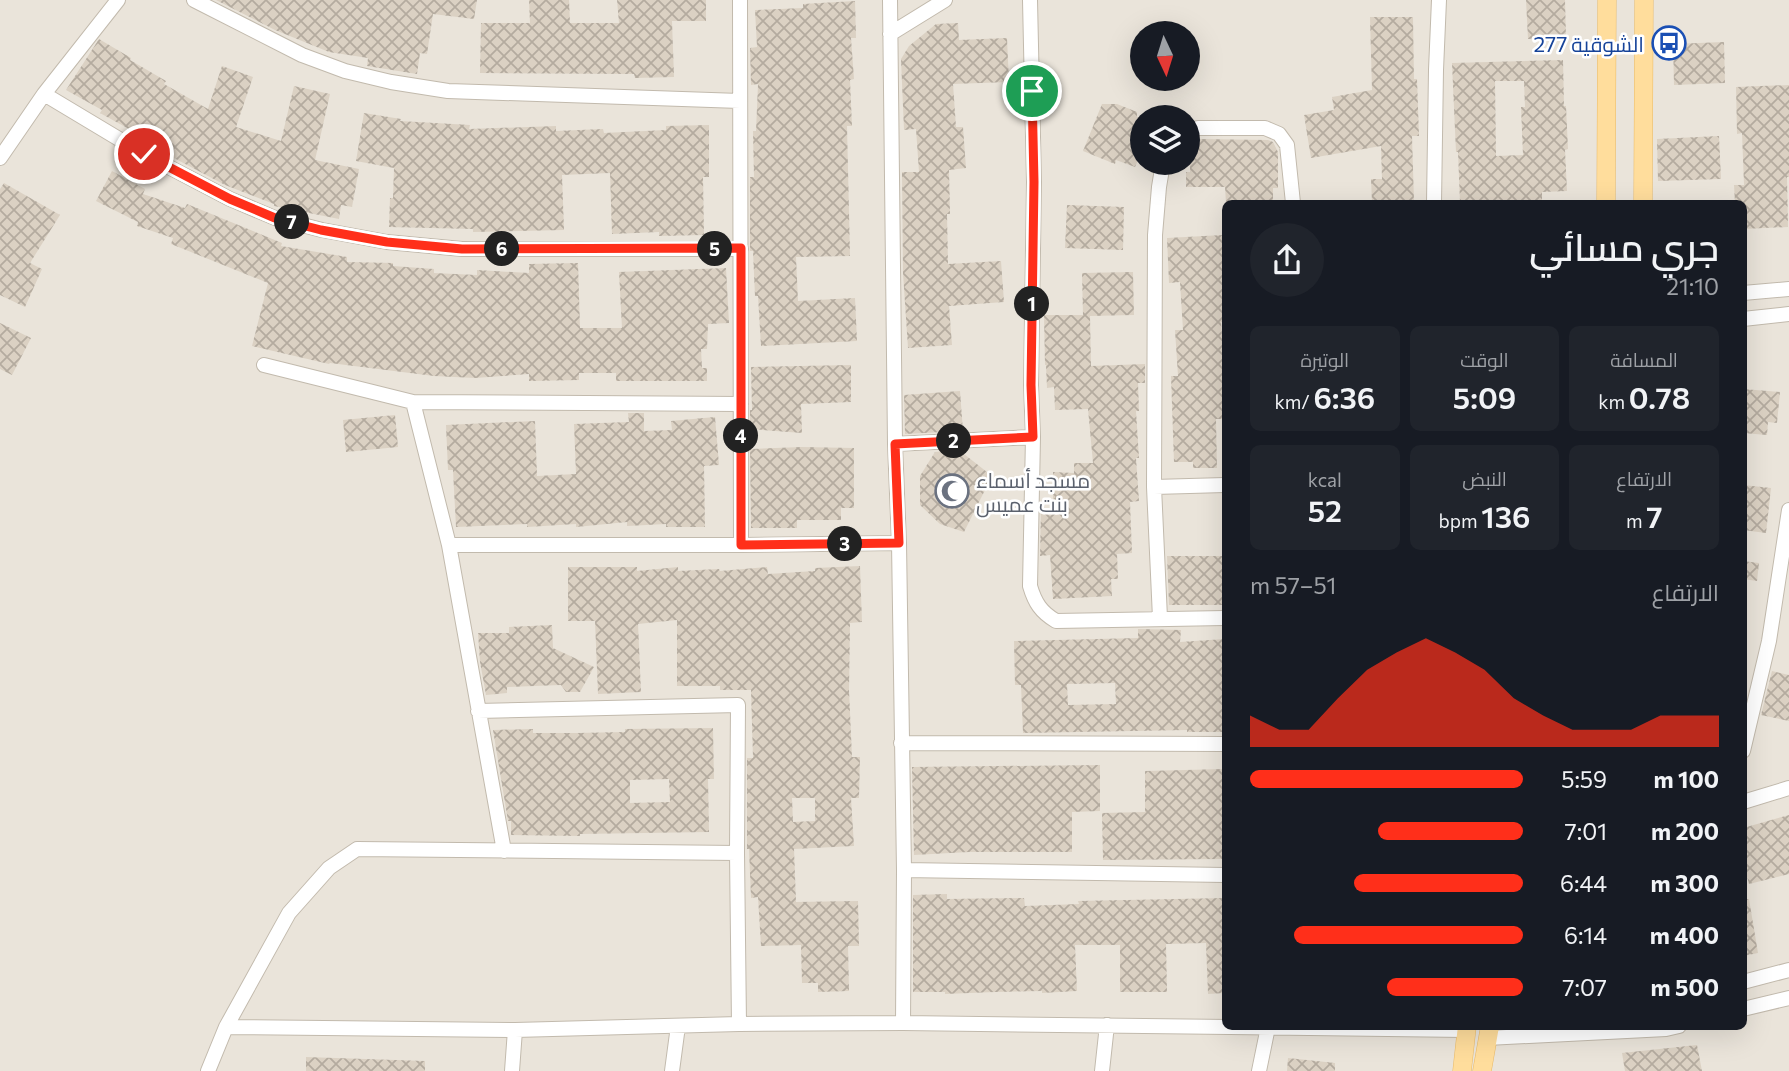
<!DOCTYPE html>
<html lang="ar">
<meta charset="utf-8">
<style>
:root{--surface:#171b24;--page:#20242c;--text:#f1f3f6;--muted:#9ea1a6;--accent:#ff2f1a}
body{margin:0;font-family:Commissioner,Cairo,sans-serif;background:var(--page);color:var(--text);direction:rtl;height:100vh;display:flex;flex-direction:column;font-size:26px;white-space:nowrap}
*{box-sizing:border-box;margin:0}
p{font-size:23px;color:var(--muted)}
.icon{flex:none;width:38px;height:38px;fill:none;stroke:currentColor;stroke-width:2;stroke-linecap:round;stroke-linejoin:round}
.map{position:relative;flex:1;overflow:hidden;direction:ltr}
.side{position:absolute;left:1222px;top:200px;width:525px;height:830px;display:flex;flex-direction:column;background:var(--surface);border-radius:10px;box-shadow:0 7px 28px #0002;direction:rtl}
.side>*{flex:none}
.needle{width:46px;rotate:176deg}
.fabs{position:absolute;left:1130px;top:21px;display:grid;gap:14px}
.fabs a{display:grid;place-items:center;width:70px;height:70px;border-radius:50%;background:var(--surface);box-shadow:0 7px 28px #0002;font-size:35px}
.pin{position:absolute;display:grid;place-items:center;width:60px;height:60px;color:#fff;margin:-30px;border:4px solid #fff;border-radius:50%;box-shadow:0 2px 7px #0007}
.km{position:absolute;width:35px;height:35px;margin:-18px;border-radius:50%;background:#222;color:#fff;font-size:19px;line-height:35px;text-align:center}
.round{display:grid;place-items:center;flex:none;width:74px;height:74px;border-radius:37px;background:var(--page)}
.overview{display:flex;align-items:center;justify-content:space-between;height:119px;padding:0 28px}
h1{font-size:38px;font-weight:600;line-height:52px}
.stats{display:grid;grid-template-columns:repeat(3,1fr);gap:10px;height:119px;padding:7px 28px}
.stats div{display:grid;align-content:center;border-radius:10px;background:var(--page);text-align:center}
.stats b{font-size:30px;font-weight:600}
.stats small{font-size:19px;font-weight:400}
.stats p{font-size:19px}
.chart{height:196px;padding:14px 28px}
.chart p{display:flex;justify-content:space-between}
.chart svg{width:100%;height:126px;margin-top:7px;fill:var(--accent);opacity:.7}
ul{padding:0 28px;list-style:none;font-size:23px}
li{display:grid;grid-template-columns:112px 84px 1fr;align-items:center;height:52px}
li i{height:18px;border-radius:9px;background:var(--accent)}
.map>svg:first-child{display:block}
.residential{fill:#eae4da;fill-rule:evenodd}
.building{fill:url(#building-cross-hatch);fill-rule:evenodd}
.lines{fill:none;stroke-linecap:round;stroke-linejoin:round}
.minor-casing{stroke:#c2baad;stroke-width:16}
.major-casing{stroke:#e9ba67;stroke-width:19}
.path{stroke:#c5b59e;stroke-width:2.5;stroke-dasharray:3.5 3.5;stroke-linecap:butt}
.minor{stroke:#fff;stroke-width:14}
.major{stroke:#ffdd9c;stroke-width:18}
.route-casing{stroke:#fff;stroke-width:14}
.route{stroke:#ff2f1a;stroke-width:9}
.labels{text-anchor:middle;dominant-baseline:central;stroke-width:5;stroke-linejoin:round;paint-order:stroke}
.transit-label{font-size:21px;fill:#164399;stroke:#fff;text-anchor:end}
.worship-label{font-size:21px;fill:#5b616d;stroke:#fff;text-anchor:start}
</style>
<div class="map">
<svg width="1789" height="1071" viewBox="0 0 1789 1071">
<defs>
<pattern id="building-cross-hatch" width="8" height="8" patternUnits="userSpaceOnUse" patternTransform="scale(1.75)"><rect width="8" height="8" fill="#dbd1c3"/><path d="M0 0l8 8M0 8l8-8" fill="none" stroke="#b4ab9f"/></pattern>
</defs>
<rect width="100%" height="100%" fill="#f6f2ec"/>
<path class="residential" d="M0,0H1789V1071H0ZM1143,33H1188V79H1143ZM1143,117H1188V163H1143ZM1225,203H1743V1026H1225Z"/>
<path class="building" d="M216,0H477L474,19L433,14L427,54L420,53L417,74L367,66L368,58L329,52L275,30Z
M529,0H569L570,23H619L617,0H706V21H672L674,77L635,78L634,74L480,73L481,23H530Z
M1526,0H1565L1566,38L1528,39Z
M855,1L856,38H851L854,79L850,80L852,126H847L850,256L796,257L798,301L855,298L857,341L761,346L758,296H755L753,251H750V177H754L753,131H756L758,84L751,85L750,48L757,47L755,10L803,8V4Z
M1370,17H1413L1414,79H1417L1419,136H1412L1414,201L1372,202L1371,179H1382L1381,146L1311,158L1304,115L1334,110L1332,97L1372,90Z
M958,23L959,40L1007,38L1009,82L953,84L956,127H963L966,168L949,170L950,214H947L948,264L1001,261L1004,302L949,306L952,345L908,348L903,273L902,172H919L916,129L904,130L901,59L909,46L936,24Z
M99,39L131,58L130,60L166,81L164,84L208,109L222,66L253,77L236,127L281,141L294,86L330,94L315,160L359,169L352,207L341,205L339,219L274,206V204L225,185L136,138L138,134L100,113L102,110L66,90Z
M1724,42L1725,83L1674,85L1673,44Z
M1563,60L1564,106H1566L1568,149L1565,150L1567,191L1542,192V203H1460L1458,152H1456L1452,63ZM1495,81H1524L1525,107H1521L1523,155L1496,156Z
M1789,85V177H1787L1788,227L1743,229V203H1735L1734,185H1744L1742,133L1737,134L1736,87Z
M1102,104H1117L1137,112V117H1143V149L1135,167L1116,160L1115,164L1083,151Z
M364,113L401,119L400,121L470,125L469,129L556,126V131L603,129L604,133L666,130V126L709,125V177H703L704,235L659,236V232L612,234L610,173L562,175L564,230L473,232V229L389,227L390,198H393L394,168L356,161Z
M1719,136L1721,179L1658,181L1657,139Z
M1196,139L1268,140L1273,142L1278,152V188H1273V203H1226L1225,187H1186V172H1190V141Z
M112,171L145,189L143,194L185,208L187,204L282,243L281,246L347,257V262L393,263V266L434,269V273L477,275V270L529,273V264L578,263L580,328H622L619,272L726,268L729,323L708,324L707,349H701L702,368H707V381H616V373H579V380L529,381V374L475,378L434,376L330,363L329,364L252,346L268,283L171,244L173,238L137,226L138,222L96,201Z
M4,183L60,215L30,263L42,269L25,307L0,295V189Z
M1067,205L1124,207L1123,250L1065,248Z
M1223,235L1225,322H1221L1225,374V419H1216L1217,468H1193V462H1174L1171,376H1178L1175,330H1183L1180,282L1169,283L1167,238Z
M1133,272L1134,315L1090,316L1091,366L1145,364V383H1138L1139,411H1136L1139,458H1136L1139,501L1130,502L1132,553L1117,554L1118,579H1111L1112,596L1053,599L1050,555L1040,556L1041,508H1053V472L1074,473V463H1093L1088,409L1055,410L1054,387L1047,388L1046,365H1045L1044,315H1083L1082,273Z
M0,323L31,338L12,375L0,369Z
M851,365V402L801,404L802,433L750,429V410H752L751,367Z
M1743,389L1780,392L1777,423L1768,422L1767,435L1743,433Z
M960,391L963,431L905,434L904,395Z
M628,413H644V431L672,430L671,421L715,417L719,465L704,466L705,527H666V524L627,526V522L576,527V524L527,527V524L456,527L453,470H448L446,425L535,421L537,476L576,474L574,424L629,422Z
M395,415L398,447L346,452L343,420Z
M802,447L854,448V508H841V520H797V528H751L750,449Z
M959,450L992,476L964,532L940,524L920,505V476L935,452Z
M1743,485L1771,488L1766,533L1743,530Z
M1167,556H1225V605H1169Z
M1743,561L1759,563L1757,581L1743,579Z
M860,566L862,622L850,623L849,690L852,757H860L859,798H851L854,846L794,849L796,902L858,901L859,946H848L849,991L818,992V983H802L801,945L761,946L758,897L751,898L749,849H747V758H753L751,690H720V686H677V620L638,624L641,692L598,694L595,621H568V567H637V571L678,567V571L719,569L720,571L767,567L768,574L815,571V568ZM792,798H815V821L793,822Z
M552,625L553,648L594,667L580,692H566L561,685L507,687V693L486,695L480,662L478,633H509V627Z
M1138,629L1181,630L1180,642L1225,639V732H1187V730L1023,733L1021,685H1015L1014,641L1138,638ZM1115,683L1116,704L1068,705L1067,684Z
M1772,671L1789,675V721L1761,715Z
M713,728L714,779H708L709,832L580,834V836L511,835V821H508L493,730L533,729V733H577L625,732V729ZM669,779L670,802L630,803V780Z
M1100,765V811L1072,812V852H969L914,855L912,767Z
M1225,769V859L1103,860L1102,813L1145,812V771Z
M1789,815V874L1749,884L1743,862V828Z
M947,894V899L1024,898L1025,906L1079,904L1078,901L1225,898V993L1208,994L1206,943L1166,944L1167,992H1120V945H1075L1077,991L1042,993V991L995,992L945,994V992H913V895Z
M1743,899H1749L1758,953L1743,956Z
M1697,1045L1702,1071H1625L1622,1053Z
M306,1057L425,1061V1071H306Z
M1288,1058L1335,1063V1071H1287Z"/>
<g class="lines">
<defs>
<path id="minor" d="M194,0L302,55L345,71L391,82L448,91L740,101
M740,0L741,545
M890,0L895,444L899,543L904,870L903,1023
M1030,0L1034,182L1031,385L1033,437L1030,586C1035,603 1041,612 1056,621L1225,618
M890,34L945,0
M44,94L144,154L230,199L275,218L322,230L387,242L462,249H741
M1188,132L1198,128H1265L1279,134L1287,145L1293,203
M0,158L44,94L118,0
M1434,203L1436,70L1439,0
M1743,293L1789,289
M1743,319L1789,314
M264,365L413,402L741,404
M413,402L449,545L504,851
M895,444L1033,437
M1154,487L1225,485
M449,545H741L899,543
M1160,618L1154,487L1155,235L1159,187L1163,163
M478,711L738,705L737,853L739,1024
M901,743L1225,744
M1743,751L1769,641L1789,510
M1743,802L1789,788
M904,870L1225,875
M1743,982L1789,970
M1743,1009L1789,998
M226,1027L515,1030L739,1024L903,1023L1466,1030
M1487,1038L1666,1029L1679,1026
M208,1071L226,1027L289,913L329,868L357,849L737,853
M512,1071L515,1030
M672,1071L678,1026
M1102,1071L1107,1025
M1259,1071L1268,1027"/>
<path id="major" d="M1606,203L1607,0
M1643,203L1644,0
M1462,1071L1467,1026
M1482,1071L1490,1026"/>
</defs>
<use href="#minor" class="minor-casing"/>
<use href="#major" class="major-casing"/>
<path class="path" d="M1658,43H1669"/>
<use href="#minor" class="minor"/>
<use href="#major" class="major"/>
</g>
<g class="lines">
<defs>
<path id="route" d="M144,154L230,199L275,218L321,230L387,242L462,249L741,248V545L899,543L895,444L1033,437L1031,385L1034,182L1032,91"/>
</defs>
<use href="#route" class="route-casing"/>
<use href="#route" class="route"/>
</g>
<defs>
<symbol id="bus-ring" viewBox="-11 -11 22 22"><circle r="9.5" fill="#fff" stroke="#1a4fb4" stroke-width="1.5"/><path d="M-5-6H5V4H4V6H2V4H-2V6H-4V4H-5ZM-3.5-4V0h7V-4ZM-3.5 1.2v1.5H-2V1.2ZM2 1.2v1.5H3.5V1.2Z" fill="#1a4fb4"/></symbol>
<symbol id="mosque-ring" viewBox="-11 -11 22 22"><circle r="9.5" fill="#fff" stroke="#6b7280" stroke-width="1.5"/><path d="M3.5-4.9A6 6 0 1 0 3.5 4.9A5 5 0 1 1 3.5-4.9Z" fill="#6b7280"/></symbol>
</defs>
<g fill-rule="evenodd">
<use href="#bus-ring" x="1650" y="24" width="38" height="38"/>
<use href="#mosque-ring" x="933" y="472" width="38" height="38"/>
</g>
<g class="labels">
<g class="transit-label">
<text x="1644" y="43">الشوقية 277</text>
</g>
<g class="worship-label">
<text x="976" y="479">مسجد أسماء<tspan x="976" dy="24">بنت عميس</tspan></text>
</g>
</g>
</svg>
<div class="fabs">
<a><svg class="needle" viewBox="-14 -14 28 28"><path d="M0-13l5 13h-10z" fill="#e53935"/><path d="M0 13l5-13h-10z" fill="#9ea1a6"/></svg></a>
<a><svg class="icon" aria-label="layers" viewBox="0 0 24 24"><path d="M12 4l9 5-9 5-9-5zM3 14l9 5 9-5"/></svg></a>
</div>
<div class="pin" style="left:1032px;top:91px;background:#1e9e55"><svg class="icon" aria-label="arrive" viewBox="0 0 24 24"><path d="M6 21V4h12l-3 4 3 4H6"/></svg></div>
<div class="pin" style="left:144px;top:154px;background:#d93025"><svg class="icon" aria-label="check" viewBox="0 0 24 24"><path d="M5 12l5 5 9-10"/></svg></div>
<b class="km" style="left:1032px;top:304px">1</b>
<b class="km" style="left:954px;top:441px">2</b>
<b class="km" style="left:845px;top:544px">3</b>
<b class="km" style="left:741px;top:436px">4</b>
<b class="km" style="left:715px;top:249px">5</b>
<b class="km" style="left:502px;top:249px">6</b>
<b class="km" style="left:292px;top:222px">7</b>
<section class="side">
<div class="overview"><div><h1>جري مسائي</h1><p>21:10</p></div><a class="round"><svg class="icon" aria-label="share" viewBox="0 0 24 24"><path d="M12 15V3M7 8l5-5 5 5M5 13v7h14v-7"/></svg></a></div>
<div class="stats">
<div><p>المسافة</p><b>0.78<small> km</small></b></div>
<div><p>الوقت</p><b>5:09</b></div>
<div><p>الوتيرة</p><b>6:36<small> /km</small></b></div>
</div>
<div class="stats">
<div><p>الارتفاع</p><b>7<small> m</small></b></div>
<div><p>النبض</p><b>136<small> bpm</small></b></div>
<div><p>kcal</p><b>52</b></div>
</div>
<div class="chart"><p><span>الارتفاع</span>51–57 m</p>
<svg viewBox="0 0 160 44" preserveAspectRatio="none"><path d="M0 44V33L10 38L20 38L30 27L40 17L50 11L60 6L70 11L80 17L90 27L100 33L110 38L120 38L130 38L140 33L150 33L160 33V44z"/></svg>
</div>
<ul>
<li><b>100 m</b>5:59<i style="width:100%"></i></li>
<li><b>200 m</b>7:01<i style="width:53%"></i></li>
<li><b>300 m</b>6:44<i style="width:62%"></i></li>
<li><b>400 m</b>6:14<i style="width:84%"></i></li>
<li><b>500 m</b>7:07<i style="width:50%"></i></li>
</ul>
</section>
</div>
